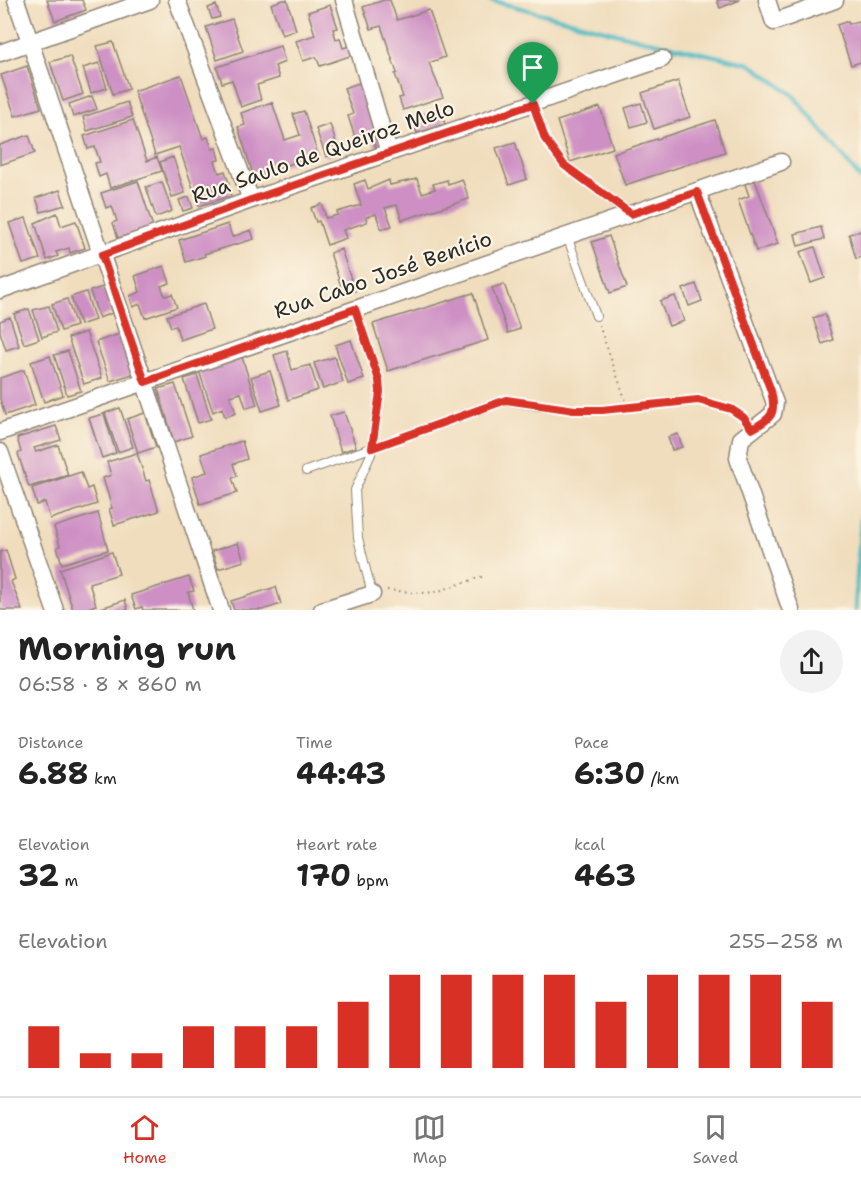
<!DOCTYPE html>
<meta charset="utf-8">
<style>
:root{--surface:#fff;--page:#f2f2f2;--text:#222;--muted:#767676;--line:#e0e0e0;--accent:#d93025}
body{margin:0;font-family:"Shantell Sans",sans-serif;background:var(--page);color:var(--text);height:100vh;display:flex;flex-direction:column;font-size:22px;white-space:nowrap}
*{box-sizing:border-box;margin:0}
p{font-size:20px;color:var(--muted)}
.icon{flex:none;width:33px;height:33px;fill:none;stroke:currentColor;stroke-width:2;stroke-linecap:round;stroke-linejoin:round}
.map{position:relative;height:610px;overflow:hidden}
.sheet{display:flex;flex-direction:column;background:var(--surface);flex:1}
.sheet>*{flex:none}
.pin{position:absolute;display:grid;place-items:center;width:51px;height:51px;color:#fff;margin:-62px -26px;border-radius:50% 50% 50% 0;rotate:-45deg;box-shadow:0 0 6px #0007}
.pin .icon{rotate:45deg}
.round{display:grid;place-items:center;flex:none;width:63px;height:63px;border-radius:32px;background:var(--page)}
.head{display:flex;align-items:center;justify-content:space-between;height:102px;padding:0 18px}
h1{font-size:33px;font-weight:700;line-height:45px}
.stats{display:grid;grid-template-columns:repeat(3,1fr);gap:9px;height:102px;padding:6px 18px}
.stats div{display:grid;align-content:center}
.stats b{font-size:30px;font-weight:700}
.stats small{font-size:16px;font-weight:400}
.stats p{font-size:16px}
.chart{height:168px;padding:12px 18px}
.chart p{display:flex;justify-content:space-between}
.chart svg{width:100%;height:108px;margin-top:6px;stroke:var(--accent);stroke-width:6}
.dock{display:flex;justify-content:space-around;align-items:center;height:84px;border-top:2px solid var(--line);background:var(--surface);font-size:16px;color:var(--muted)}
.dock a{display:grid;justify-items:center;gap:3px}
.dock .on{color:var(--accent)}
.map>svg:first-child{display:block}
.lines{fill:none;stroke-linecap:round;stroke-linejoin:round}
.stream{stroke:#48b7c1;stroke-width:4.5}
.building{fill:#cd8fc4}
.service-casing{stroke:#8e8474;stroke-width:10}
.minor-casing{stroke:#8e8474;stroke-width:19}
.path{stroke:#8e8474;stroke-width:2;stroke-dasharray:1.5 4.5;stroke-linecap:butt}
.service{stroke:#fff;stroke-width:8}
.minor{stroke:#fff;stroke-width:16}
.route-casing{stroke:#fff;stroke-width:12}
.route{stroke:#d93025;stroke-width:8}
.labels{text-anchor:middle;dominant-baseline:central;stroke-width:4.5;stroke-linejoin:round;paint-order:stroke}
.street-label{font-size:21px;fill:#2b2b2b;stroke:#fcf5e5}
</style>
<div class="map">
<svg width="861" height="610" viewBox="0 0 861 610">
<rect width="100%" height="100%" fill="#fcf5e5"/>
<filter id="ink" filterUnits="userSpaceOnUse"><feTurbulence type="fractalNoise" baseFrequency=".0167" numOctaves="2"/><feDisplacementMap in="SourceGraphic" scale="12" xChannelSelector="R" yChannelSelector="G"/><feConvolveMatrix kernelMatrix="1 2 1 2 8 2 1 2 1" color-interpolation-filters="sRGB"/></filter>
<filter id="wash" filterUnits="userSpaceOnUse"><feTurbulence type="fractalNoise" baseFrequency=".008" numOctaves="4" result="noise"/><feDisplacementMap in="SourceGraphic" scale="24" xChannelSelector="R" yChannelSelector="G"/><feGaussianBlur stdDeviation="1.35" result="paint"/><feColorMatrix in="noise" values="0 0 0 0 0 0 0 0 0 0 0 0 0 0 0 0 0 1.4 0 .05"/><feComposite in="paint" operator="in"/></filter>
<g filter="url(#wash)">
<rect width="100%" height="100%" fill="#f0ddbd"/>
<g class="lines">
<path class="stream" d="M490,0L627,36L750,64L793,95L861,179
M855,610L861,518"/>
</g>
<g id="blocks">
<path class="building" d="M47,0H82L86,10L55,21Z
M283,0H287L296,30L282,35L271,4Z
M384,0H390L397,20L429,10L445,57L429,63L443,97L403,110L399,98L403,97L395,74L397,73L381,26L371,29L363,7Z
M717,0H740L720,8Z
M216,5L220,17L212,19L208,8Z
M330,5L338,28L333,29L336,39L340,38L343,48L350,46L353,55L320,66L316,57L303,61L296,41L315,35L308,12Z
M232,19L243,51L217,60L206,27Z
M848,21L849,24L858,21L861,30V62L851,65L837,25Z
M113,42L129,89L113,94L97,46Z
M280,46L285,62L275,66L279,78L257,85L261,100L241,107L232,80L222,83L217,67Z
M70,56L83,94L63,101L50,62Z
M99,63L107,88L91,93L83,68Z
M27,66L41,108L15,116L1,75Z
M181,75L203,139L208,137L212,149L216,148L219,160L215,161L219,173L225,171L229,183L227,184L231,196L199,206L179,147L155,155L134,91Z
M678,81L690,117L654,129L642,93Z
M362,82L383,146L376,148L372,138L357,143L348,116L353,114L344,88Z
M92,96L97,109L73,117L69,104Z
M127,102L132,117L87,131L83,117Z
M272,102L285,140L300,135L293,114L304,111L318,155L265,172L266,176L255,180L238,127L245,125L241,113Z
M641,103L647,122L631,127L625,108Z
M600,107L613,148L570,162L557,121Z
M440,109L445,124L417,133L412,118Z
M133,120L147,161L157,157L162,171L110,188L106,174L99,177L95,163L100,162L95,147L88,149L84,136Z
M715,120L725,152L625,185L614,153Z
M330,124L339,152L326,157L316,129Z
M29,135L35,153L0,165V145Z
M515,142L527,179L509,185L496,148Z
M173,157L185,193L172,197L160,162Z
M417,179L422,193L435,189L433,184L447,180L448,184L462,179L469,199L402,220L397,205L385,208L392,226L381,229L376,214L366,217L367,222L343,230L346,238L327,245L319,221L316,222L311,208L322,204L326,218L338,215L337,212L361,205L354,184L365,180L368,189L389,180L390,185Z
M755,180L778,244L756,251L738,200L749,196L745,184Z
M138,181L153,227L118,238L113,223L117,221L112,206L106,208L101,193Z
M162,182L172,211L156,217L146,187Z
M60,190L65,205L41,212L36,198Z
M189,197L193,208L183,211L179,200Z
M57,213L61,226L76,221L85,248L70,253L69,248L56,252L58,256L47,260L35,223Z
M26,218L40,259L23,264L9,223Z
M228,224L232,237L251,230L254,239L204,254L205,256L186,262L179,240Z
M821,227L824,239L798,246L795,234Z
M861,231V257L856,259L849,234Z
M609,236L627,287L610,293L592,242Z
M815,247L825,278L811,283L800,252Z
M341,249L355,291L344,295L330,253Z
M164,266L170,283L161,286L165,296L172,294L177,307L145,318L140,304L133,307L130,296L140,292L135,276Z
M504,284L520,329L508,333L492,288Z
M696,284L702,301L689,306L683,289Z
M103,287L112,313L99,318L90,291Z
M86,292L95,320L80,325L71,297Z
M473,293L488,340L388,371L373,324Z
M675,296L684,321L669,326L660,301Z
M67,299L76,326L61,331L52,304Z
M204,304L212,329L180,340L176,326L171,327L167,316Z
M49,306L57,332L42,337L33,310Z
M29,309L39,339L24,344L14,314Z
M825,314L833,340L822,344L813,318Z
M10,317L19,346L6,350L0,332V321Z
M86,332L102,378L84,384L68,338Z
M119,334L133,374L110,381L96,342Z
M351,340L364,379L348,384L335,345Z
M68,351L81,391L67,395L54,355Z
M287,351L292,370L310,365L318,390L288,400L274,355Z
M50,356L63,395L44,402L31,362Z
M242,357L257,405L246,408L241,393L230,396L236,413L225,417L222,408L213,412L199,371Z
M335,357L343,382L323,389L314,363Z
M24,370L35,405L5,415L0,399V378Z
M270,371L281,405L262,411L251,377Z
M197,375L211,419L198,423L184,379Z
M175,384L192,436L174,442L158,389Z
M120,408L133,447L118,452L105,413Z
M344,412L356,447L341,452L330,416Z
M145,413L156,447L138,453L127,419Z
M104,414L116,453L102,458L89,418Z
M56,426L61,440L34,448L36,452L58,445L68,475L29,487L18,454L21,452L17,438Z
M678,434L682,447L672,450L668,437Z
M242,441L247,459L233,464L237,476L232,478L237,493L200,504L192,477L207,472L201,454Z
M137,453L146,481L149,480L159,511L114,525L109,509L112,508L103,478L111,475L107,462Z
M81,472L87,489L92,487L97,504L50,519L45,502L37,505L32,488Z
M98,513L108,550L62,564L57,547L60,546L54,527Z
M238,543L244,561L218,569L212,551Z
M6,550L15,579L11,581L22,610H0V552Z
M112,552L119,574L89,583L96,605L82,610H73L60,569Z
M189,577L194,591L188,592L193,610H143L142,607L136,609L131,595Z
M276,587L281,604L262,610H234L231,601Z
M125,600L128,610H95Z"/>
</g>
</g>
<g filter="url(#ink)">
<use href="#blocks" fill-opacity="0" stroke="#8e8474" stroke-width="1.5"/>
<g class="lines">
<defs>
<path id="service" d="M533,103L545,139L564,165L631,214
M567,236L596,316
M355,309L379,380L380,392L371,454L355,490L358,538L372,594
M306,471L506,400L538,406"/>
<path id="minor" d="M16,0L221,610
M177,0L251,200
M344,0L389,153
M767,0L774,22L835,0
M0,53L150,0
M697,191L775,403L773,414L741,439L738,458L791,610
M0,290L251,200L662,59
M0,432L781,162
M0,452L55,610
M322,610L372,594"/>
</defs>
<use href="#service" class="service-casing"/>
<use href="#minor" class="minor-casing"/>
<path class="path" d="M599,325L628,407
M549,407C568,408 586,412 605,410C651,406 702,389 743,417
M387,590L422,593L436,592L484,576"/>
<use href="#service" class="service"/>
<use href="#minor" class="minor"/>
</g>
</g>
<g class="lines" filter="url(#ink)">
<defs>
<path id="route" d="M533,104L545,139L564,165L631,214L697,192L771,391C777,414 771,419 752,429L743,417L731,409L698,400L602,410H575L506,400L372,448L380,392L379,380L355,309L145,382L102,255L251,200Z"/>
</defs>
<use href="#route" class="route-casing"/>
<use href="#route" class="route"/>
</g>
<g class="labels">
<g class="street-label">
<text transform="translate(323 152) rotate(-19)">Rua Saulo de Queiroz Melo</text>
<text transform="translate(383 275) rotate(-19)">Rua Cabo José Benício</text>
</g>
</g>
</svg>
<div class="pin" style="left:533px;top:104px;background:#1e9e55"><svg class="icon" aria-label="arrive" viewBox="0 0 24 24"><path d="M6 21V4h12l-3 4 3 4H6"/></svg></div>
</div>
<section class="sheet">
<div class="head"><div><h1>Morning run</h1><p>06:58 · 8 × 860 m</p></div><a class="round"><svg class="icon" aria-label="share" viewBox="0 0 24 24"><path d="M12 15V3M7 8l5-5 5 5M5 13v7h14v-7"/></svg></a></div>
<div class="stats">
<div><p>Distance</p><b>6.88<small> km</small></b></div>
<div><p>Time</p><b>44:43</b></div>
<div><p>Pace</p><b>6:30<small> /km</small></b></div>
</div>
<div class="stats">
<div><p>Elevation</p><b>32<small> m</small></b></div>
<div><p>Heart rate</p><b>170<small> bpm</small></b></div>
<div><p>kcal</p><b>463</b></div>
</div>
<div class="chart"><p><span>Elevation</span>255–258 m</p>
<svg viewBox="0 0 160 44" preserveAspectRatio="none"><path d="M5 44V27M15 44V38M25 44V38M35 44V27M45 44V27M55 44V27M65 44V17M75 44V6M85 44V6M95 44V6M105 44V6M115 44V17M125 44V6M135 44V6M145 44V6M155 44V17"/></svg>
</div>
</section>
<nav class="dock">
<a class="on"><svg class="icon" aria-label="home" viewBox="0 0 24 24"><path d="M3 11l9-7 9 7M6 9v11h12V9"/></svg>Home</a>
<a><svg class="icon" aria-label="map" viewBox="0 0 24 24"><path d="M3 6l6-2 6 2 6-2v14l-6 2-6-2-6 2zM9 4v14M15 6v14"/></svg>Map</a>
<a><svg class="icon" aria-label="saved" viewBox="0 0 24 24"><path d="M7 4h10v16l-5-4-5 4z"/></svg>Saved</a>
</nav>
